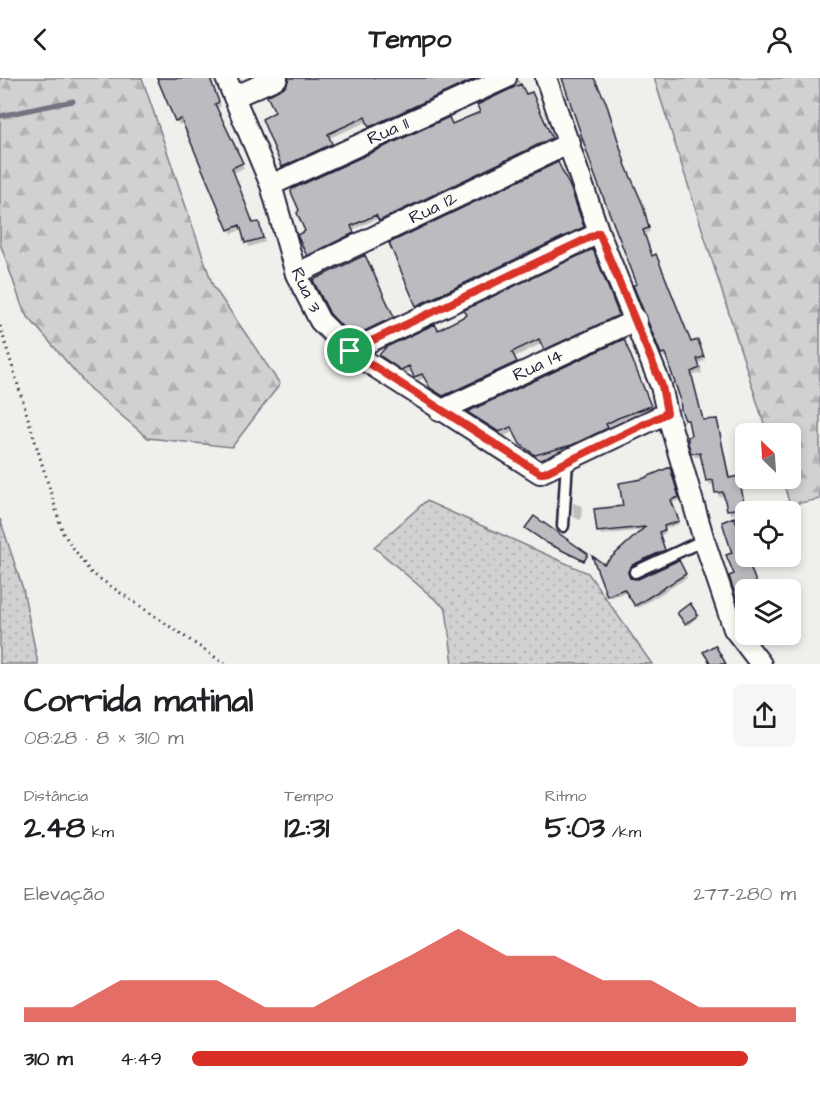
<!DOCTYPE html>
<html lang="pt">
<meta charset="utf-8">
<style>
:root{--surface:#fff;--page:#f6f6f6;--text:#202124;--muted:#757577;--accent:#d93025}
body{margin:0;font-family:"Architects Daughter",sans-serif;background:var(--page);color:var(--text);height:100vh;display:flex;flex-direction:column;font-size:22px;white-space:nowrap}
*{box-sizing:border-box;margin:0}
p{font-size:20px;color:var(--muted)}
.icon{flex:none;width:33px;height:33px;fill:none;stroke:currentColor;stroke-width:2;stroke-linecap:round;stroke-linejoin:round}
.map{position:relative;height:586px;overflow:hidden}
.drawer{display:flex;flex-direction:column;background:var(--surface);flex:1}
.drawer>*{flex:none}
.needle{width:39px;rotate:335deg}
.fabs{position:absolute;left:735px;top:345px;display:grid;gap:12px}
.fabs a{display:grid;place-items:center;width:66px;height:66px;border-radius:9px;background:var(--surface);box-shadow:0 3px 9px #0003;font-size:30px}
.pin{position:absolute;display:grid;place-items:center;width:51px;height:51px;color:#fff;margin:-26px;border:3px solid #fff;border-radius:50%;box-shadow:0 2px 6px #0007}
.round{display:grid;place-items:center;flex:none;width:63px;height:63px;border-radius:9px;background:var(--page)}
.head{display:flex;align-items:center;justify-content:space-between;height:102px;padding:0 24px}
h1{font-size:33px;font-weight:700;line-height:45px}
.metrics{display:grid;grid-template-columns:repeat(3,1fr);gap:9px;height:102px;padding:6px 24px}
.metrics div{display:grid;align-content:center}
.metrics b{font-size:30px;font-weight:700}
.metrics small{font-size:16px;font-weight:400}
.metrics p{font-size:16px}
.chart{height:168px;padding:12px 24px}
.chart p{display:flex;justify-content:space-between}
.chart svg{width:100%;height:108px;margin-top:6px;fill:var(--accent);opacity:.7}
ul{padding:0 24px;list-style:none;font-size:20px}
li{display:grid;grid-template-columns:96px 72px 1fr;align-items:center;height:45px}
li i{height:15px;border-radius:8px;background:var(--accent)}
header{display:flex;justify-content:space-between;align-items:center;height:78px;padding:0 24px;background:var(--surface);font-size:27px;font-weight:700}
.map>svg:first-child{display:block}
.grass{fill:url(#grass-dots);stroke:#7a7a86;stroke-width:1.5}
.forest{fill:url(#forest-firs);stroke:#7a7a86;stroke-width:1.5}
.shadow{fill:#0003}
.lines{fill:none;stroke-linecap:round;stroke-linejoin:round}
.stream{stroke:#737381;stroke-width:5}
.building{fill:#bcbcc0;stroke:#22223b;stroke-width:1.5}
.lane-casing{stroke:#22223b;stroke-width:15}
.street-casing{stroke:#22223b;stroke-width:24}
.path{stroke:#22223b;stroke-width:3;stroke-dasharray:1.5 4.5;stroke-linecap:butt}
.lane{stroke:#fdfcf7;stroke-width:10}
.street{stroke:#fdfcf7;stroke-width:20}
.route-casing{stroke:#fff;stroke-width:12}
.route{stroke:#d93025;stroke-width:8}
.labels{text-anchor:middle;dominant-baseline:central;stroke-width:5;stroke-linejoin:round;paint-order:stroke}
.street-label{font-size:18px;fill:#22223b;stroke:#fdfcf7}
</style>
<header><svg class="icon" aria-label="back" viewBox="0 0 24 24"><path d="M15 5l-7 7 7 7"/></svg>Tempo<svg class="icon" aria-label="person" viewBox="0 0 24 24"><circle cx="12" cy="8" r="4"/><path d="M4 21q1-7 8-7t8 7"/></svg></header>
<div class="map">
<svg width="820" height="586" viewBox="0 0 820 586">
<defs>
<pattern id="grass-dots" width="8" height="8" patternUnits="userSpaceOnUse" patternTransform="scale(1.5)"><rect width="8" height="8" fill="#d2d1d1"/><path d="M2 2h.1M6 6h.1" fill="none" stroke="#b4b3b4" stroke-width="1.8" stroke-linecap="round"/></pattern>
<pattern id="forest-firs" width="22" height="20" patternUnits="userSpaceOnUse" patternTransform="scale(1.5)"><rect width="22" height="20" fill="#d2d1d1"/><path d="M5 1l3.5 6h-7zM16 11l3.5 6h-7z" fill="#b4b3b4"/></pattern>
</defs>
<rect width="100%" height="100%" fill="#f0efec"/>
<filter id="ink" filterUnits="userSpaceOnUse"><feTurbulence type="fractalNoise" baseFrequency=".0167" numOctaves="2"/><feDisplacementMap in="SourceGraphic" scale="12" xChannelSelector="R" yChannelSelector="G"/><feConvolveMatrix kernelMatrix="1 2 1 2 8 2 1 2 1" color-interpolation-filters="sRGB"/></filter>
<g filter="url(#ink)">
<path class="grass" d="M426,423L588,495L652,586H453L446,531L374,469Z
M0,441L23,511L38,586H0Z"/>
<path class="forest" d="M0,0H142L213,208L280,306L232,369L148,360L90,311L24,234L0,165Z
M654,0H820V421L790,427L782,401L790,400V356L767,355Z"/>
<path class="shadow" d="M161,0H209L221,28L216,31L244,90L233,95L253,147L258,145L265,164L249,169L242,151L232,156L184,45L179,47L176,42Z
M289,0H488L373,52L369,43L329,60L333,70L286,92L277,35Z
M518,0L526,18L534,20L553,65L383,146L379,140L352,152L355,159L310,181L301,132L452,48L482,35L517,7Z
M560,0H594L627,94L645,133L650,154L644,156L652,179L691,266L699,268L705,283L699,285L702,295L692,298L704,343H716L719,347L730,401L738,399L740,404L746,434L731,436L726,418L719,419L715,406L710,407L708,402L702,379H695L693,375V358L667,279L665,280L662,276L635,208L639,206L569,13Z
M573,117L585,153L420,232L391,166Z
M595,178L620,241L548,275L543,265L514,279L518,289L446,322L434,315L426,299L418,303L413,292L405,296L380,277L438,253Z
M366,182L395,243L356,262L334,240Z
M626,267L652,333L621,345L608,352L609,355L575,371L539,382L525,371L515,353L503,359L469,334Z
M671,394L680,422L672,425L679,446L664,451L666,455L659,458L666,475L633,490L628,498L630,501L638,503L678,484L687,500L638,530L627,514L610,520L604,488L644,452L601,457L596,432L625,429Z
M573,425L582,428L581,442L573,439Z
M528,452L587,477L588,479L585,484Z
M744,468L746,478H759L748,484L746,526L739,522L735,497Z
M690,528L698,539L688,547L679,535Z"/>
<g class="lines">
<path class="stream" d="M0,38L73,23"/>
</g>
<path class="building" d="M157,0H210L219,24L215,26L243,85L232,90L253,145L259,144L263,160L245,165L240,147L228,152L181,41L175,43Z
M289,0H477L369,49L365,39L328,56L332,66L282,89L262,41L275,34L267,18L286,8Z
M562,0H594L606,24L626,88L643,127L649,150L643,152L652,178L656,176L691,264L698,262L704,279L697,281L700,290L691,294L703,342L717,341L729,400L739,398L745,430L727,432L723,414L715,415L713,402L706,403L700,375H691L688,365V359L691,357L688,342H685L681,332L680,320L665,275L661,276L633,207L637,206L595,98Z
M521,6L526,16L532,14L552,60L379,143L376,137L351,148L354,155L307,178L297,157L305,153L297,135L299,132L291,114L292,111L449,39L452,46L480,34L477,27Z
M558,84L571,111L584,149L416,228L389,165Z
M593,171L619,237L544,272L539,261L512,274L517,284L443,318L430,310L422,296L414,299L409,288L401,292L379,277L386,269L435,246L438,252L467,237L464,232Z
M365,177L394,239L352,259L330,236L313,202Z
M624,261L651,328L618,340L606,346L608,350L572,367L535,377L520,366L511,349L499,354L467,334Z
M670,389L679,419L671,422L679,443L664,448L665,452L659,454L665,472L632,487L628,494L630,500L638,501L679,482L686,496L635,528L624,511L607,518L592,478L604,486L645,449L597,454L594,431L623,428L619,405L642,401Z
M534,438L588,476L584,483L547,465L525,450Z
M734,439L746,470V478L759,512H746V520L737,523L729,498L734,496L726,477L732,475L722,444Z
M690,525L698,537L685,546L677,535Z
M715,567L726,586H711L703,574Z"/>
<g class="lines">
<defs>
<path id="lane" d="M563,448L567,383
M635,494L704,462"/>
<path id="street" d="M226,0L271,107L296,196L320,243L350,273L540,395L667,335
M546,0L599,155L661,308L667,335L704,462L734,551L761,586
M234,19L277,0
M271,107L506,0
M296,196L570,65
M350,273L599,155
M440,333L636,242"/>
</defs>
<use href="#lane" class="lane-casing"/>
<use href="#street" class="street-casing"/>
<path class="path" d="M0,248L63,455L90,494L225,586"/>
<use href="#lane" class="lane"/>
<use href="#street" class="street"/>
</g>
</g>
<g class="lines" filter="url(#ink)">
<defs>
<path id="route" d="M599,155L662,308L667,335L544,395H540L350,273Z"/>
</defs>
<use href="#route" class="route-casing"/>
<use href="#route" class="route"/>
</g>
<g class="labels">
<g class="street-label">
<text transform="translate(388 53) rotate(-24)">Rua 11</text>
<text transform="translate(433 130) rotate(-26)">Rua 12</text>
<text transform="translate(306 212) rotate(65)">Rua 3</text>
<text transform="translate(538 287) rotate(-25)">Rua 14</text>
</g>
</g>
</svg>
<div class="fabs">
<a><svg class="needle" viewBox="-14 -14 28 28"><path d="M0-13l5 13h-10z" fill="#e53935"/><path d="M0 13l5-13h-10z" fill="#757577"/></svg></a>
<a><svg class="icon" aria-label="locate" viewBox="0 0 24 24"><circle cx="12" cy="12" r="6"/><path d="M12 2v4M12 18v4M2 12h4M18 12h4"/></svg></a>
<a><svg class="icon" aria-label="layers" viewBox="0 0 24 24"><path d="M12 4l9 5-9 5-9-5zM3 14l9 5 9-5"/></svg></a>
</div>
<div class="pin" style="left:350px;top:273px;background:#1e9e55"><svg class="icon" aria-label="arrive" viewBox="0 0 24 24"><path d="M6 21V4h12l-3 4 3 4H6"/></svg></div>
</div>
<section class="drawer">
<div class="head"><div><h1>Corrida matinal</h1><p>08:28 · 8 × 310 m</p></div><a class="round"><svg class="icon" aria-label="share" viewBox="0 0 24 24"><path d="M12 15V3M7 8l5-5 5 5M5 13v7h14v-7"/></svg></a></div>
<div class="metrics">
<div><p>Distância</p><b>2.48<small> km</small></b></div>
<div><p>Tempo</p><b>12:31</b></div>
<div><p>Ritmo</p><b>5:03<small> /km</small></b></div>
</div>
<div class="chart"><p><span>Elevação</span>277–280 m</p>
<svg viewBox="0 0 160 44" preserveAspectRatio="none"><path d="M0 44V38L10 38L20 27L30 27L40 27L50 38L60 38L70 27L80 17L90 6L100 17L110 17L120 27L130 27L140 38L150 38L160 38V44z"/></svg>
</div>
<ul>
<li><b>310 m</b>4:49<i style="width:92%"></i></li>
</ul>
</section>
